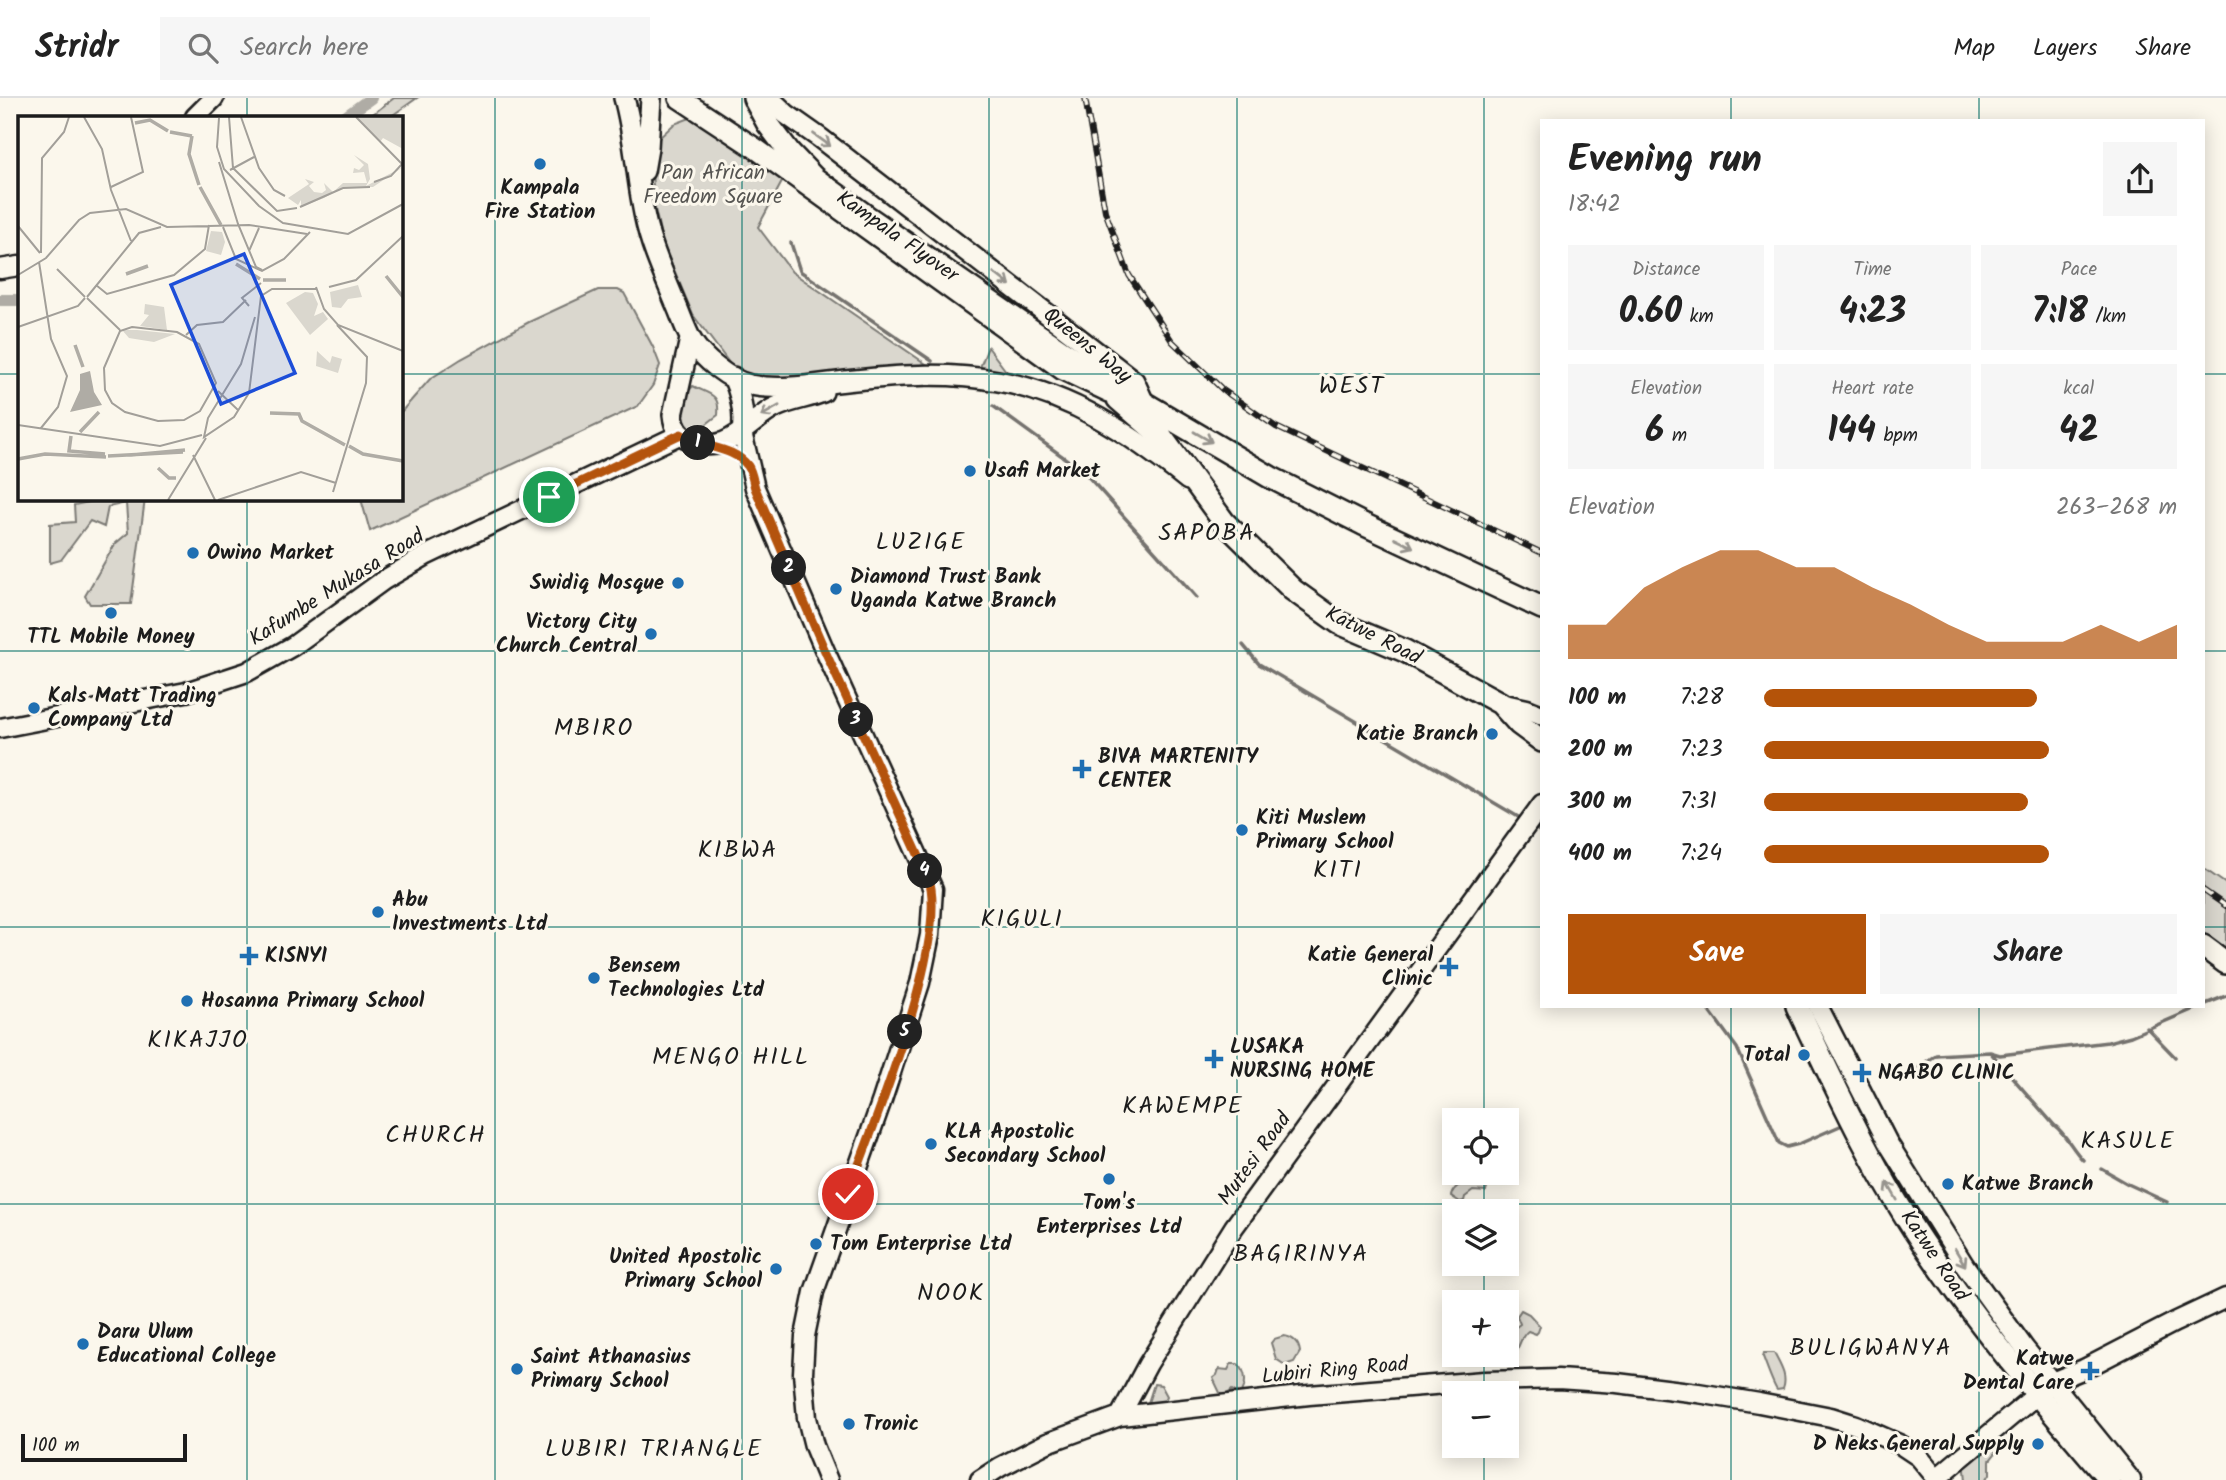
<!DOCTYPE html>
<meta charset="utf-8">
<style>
:root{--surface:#fff;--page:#f6f6f6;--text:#222;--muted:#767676;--line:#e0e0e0;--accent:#b45309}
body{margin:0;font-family:Kalam,sans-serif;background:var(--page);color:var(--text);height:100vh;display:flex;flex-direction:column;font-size:26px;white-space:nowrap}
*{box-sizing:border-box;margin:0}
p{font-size:23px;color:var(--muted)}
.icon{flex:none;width:38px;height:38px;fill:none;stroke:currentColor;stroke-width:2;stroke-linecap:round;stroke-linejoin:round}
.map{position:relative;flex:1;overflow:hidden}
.details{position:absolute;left:1540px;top:21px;width:665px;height:889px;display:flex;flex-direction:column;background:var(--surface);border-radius:0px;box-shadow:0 4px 18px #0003}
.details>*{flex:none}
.buttons{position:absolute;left:1442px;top:1010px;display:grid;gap:14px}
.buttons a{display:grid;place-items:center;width:77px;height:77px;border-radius:0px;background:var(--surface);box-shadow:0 4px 18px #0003;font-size:35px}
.scale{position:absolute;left:21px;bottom:18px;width:166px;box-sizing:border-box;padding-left:7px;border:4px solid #1c1c1c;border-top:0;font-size:19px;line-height:24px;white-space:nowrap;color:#1c1c1c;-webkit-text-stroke:5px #fbf7ec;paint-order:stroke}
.pin{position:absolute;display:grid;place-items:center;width:60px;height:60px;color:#fff;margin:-30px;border:4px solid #fff;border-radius:50%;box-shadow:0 2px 7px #0007}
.km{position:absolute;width:35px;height:35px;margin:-18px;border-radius:50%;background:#222;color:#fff;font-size:19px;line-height:35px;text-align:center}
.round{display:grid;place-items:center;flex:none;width:74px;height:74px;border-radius:0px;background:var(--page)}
.summary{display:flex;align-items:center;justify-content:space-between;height:119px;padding:0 28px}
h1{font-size:38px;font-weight:800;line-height:52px}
.stats{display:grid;grid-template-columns:repeat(3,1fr);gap:10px;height:119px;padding:7px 28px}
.stats div{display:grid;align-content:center;border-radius:0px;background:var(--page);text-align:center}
.stats b{font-size:35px;font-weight:800}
.stats small{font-size:19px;font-weight:400}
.stats p{font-size:19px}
.chart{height:196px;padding:14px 28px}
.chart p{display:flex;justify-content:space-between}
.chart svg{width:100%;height:126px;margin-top:7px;fill:var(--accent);opacity:.7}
.action{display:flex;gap:14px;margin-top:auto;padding:14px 28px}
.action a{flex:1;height:80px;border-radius:0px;background:var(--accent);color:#fff;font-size:28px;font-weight:800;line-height:80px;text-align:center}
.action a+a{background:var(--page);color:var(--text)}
ul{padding:0 28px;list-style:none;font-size:23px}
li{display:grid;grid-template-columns:112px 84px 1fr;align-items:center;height:52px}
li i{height:18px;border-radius:9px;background:var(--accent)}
header{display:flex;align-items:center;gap:42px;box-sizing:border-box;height:98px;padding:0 35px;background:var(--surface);border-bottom:2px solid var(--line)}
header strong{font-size:33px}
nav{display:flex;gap:38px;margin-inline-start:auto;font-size:24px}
.search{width:490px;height:63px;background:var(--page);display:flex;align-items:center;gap:18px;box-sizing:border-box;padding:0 24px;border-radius:0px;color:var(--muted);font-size:26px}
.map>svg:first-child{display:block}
.green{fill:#dad7ce;stroke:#7b7a75;stroke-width:2}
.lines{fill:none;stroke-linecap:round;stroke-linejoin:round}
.stream{stroke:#74726e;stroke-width:3.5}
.canal{stroke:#afaca5;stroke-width:12}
.secondary-casing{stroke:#1c1c1c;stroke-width:23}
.primary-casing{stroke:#1c1c1c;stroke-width:24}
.highway-casing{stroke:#1c1c1c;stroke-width:26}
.secondary{stroke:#fbf7ec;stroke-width:18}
.primary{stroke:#fbf7ec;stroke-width:19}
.highway{stroke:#fbf7ec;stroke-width:21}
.rail-casing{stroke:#1c1c1c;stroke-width:6}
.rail{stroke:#fbf7ec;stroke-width:3.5;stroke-dasharray:10;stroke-linecap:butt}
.oneway{stroke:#97948e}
.route-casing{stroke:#fff;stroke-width:14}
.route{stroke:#b45309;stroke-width:9}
.grid{fill:none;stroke:#0f766e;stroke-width:2;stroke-opacity:0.55}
.poi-dot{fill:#1f6fb2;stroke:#fbf7ec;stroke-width:2.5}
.labels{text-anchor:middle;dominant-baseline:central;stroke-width:6;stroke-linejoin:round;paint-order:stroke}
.park-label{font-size:21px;fill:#555451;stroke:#fbf7ec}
.poi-label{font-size:21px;font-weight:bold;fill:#1c1c1c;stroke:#fbf7ec;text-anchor:start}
.street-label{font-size:21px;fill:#1c1c1c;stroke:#fbf7ec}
.quarter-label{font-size:24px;letter-spacing:2px;fill:#1c1c1c;stroke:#fbf7ec}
.inset-river{fill:none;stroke:#afaca5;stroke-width:3.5}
.inset-road{fill:none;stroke:#a29f99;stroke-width:2}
.view{fill:#1d4ed8;fill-opacity:0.15;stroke:#1d4ed8;stroke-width:3.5}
.inset-edge{fill:none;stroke:#1c1c1c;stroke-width:3.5}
</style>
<header>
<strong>Stridr</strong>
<div class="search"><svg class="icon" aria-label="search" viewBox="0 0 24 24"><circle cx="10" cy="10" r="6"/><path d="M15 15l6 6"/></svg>Search here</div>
<nav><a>Map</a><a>Layers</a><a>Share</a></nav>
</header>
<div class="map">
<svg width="2226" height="1382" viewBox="0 0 2226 1382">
<rect width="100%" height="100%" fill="#fbf7ec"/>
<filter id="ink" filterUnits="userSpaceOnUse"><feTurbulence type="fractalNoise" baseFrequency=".0143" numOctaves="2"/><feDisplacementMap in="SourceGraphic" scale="14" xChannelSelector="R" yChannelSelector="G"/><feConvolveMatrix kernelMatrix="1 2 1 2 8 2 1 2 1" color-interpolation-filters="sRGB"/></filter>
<g filter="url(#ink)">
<path class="green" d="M394,0H417L390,19H369Z
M690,20L718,23L791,67L758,129L792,174L929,268L767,282L733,270L693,217L662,143L655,111L651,63L658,41L674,26Z
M598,192H618L624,195L653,249L660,267L653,287L638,308L370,433L361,401H401V314L430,281L461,261L529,224Z
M988,249L1009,277L979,272Z
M693,288C710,297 720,295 718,317L695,335C678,322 678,303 693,288Z
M104,401H145L131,506H90L85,498L115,446L128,435L126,405L108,409L104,429L90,423L61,462L50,465V426L75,424L74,407Z
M2203,770L2226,786V851L2203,835Z
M1477,1083L1484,1086L1487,1090L1486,1094L1473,1093L1465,1099L1464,1103L1460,1104L1451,1098C1454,1086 1466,1084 1477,1083Z
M1521,1212L1529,1216L1540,1228L1538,1234L1536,1236L1528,1233C1517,1241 1522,1256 1506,1258L1507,1236L1520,1226L1517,1218Z
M1284,1238C1293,1239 1299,1245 1300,1254L1294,1264L1285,1267L1276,1261L1271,1245L1274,1241Z
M1764,1255H1774C1780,1267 1788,1278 1783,1291L1777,1292C1773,1287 1766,1266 1763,1259Z
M1231,1266H1238C1247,1274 1247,1288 1240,1297L1232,1292L1225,1298L1221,1297L1213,1280L1217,1277L1219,1271L1228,1272Z
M1154,1286L1161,1287L1167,1298L1162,1309L1147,1308Z
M1988,1350H1995V1356L1990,1362V1376L1986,1382H1966L1964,1362Z"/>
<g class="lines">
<path class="stream" d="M791,145L800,173L932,263
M993,308L1084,374L1197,500
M1243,547L1259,566L1520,720
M1534,729L1542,735
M2203,907L2226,898
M1706,908L1737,950L1779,1045L1787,1049L1799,1046L1840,1028
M2147,930L2175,959
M1991,955L2054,1027C2066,1036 2072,1051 2083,1062
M1906,978L1936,957L1990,954L2000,957L2108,944L2131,938L2201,908
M2102,1071L2128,1086L2167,1104"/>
<path class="canal" d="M345,19L371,0
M0,202H19"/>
<defs>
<path id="secondary" d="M195,19L214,0
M0,171L19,168
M742,334L755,390L825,553L933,791L930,837L920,885L882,1002L814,1194L805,1238L803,1275L807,1320L814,1348L828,1382
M1500,605L1527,611L1542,617
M0,630L186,594L247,574L293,548L384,482L427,457L681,336
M1818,908L1888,1045L1965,1168L2025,1251L2131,1382
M1120,1318L1148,1266L1234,1129L1542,706
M1937,1380L2052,1284L2084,1271L2175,1224L2226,1200
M980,1382L1000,1369L1047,1345L1120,1318L1309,1297L1484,1283L1558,1281L1617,1285L1698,1295L1759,1305L1831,1319L1856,1327L1901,1347L1919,1359L1938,1382"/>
<path id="primary" d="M624,0C635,39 636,80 645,120C651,149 664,177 675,204C681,217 685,231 692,243C703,261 729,282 750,287C785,294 821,285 855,282C904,277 950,274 998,283C1071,296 1131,336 1188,382
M679,0L755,50L1063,272L1109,294
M769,0L786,16L820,40L1134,283L1144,305
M644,73L648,50L651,0
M690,241L673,317C674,328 679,337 690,342C728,360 747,323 776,309C791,302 808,300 823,294
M733,279C741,297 745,315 742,334"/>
<path id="highway" d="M754,0L768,26L790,55L814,80L869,120L1063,254L1144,305L1270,379L1363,426L1542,510
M1118,301L1161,338L1224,424L1293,492L1339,525L1405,553L1500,605L1519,626L1542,643
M2203,848L2226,865
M1797,908C1837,993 1877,1080 1931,1157C1985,1236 2047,1309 2110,1382"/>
</defs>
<use href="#secondary" class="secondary-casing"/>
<use href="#primary" class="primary-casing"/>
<use href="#highway" class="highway-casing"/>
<use href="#secondary" class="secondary"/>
<use href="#primary" class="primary"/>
<use href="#highway" class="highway"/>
<defs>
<path id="rail" d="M1085,0L1105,113L1129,177L1172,243L1223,292L1276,329L1542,455
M2203,792L2226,808"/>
</defs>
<use href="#rail" class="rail-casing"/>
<use href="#rail" class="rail"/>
</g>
<defs><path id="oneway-shaft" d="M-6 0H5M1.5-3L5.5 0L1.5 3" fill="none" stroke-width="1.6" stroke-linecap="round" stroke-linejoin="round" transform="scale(1.75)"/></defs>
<g class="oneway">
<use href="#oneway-shaft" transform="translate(822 42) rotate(36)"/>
<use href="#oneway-shaft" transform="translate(1002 181) rotate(38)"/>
<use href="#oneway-shaft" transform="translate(770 313) rotate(150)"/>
<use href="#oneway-shaft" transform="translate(1203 339) rotate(30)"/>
<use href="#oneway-shaft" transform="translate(1404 445) rotate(25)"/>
<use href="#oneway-shaft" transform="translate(1892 1093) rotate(-120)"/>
<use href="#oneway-shaft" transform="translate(1960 1159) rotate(59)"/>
</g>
</g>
<g class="lines" filter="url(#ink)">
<defs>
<path id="route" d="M549,399L681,336C701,351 732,347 748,368C752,374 753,384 755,390L825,553L928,778C951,841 872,1030 848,1096"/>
</defs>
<use href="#route" class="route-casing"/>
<use href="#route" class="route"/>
</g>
<path class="grid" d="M247,0V19M495,0V1382M742,0V1382M989,0V1382M1237,0V1382M1484,0V1022M1731,0V23M1979,0V23M0,276H19M401,276H1542M2203,276H2226M247,401V1382M0,553H1542M2203,553H2226M0,829H1542M2203,829H2226M1731,908V1382M1979,908V1382M1484,1074V1113M0,1106H2226M1484,1166V1204M1484,1256V1295M1484,1348V1382"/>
<g class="poi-dot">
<circle cx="540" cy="66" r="7"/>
<circle cx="970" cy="373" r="7"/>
<circle cx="193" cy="455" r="7"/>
<circle cx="678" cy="485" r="7"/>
<circle cx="836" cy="491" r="7"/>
<circle cx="111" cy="515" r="7"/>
<circle cx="651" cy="536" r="7"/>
<circle cx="34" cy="610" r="7"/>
<circle cx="1492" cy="636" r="7"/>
<path d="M1078.5 660.5h7v7h7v7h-7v7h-7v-7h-7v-7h7z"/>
<circle cx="1242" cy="732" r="7"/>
<circle cx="378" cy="814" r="7"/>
<path d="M245.5 847.5h7v7h7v7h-7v7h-7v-7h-7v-7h7z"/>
<path d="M1445.5 858.5h7v7h7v7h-7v7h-7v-7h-7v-7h7z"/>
<circle cx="594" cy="880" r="7"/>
<circle cx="187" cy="903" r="7"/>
<circle cx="1804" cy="957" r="7"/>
<path d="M1210.5 950.5h7v7h7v7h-7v7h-7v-7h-7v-7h7z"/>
<path d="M1858.5 964.5h7v7h7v7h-7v7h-7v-7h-7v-7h7z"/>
<circle cx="931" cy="1046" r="7"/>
<circle cx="1109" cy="1081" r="7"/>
<circle cx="1948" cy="1086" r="7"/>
<circle cx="816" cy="1146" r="7"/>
<circle cx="776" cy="1171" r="7"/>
<circle cx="83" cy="1246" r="7"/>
<circle cx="517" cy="1271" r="7"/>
<path d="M2086.5 1262.5h7v7h7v7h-7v7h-7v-7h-7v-7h7z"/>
<circle cx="849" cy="1326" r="7"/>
<circle cx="2038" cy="1346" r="7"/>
</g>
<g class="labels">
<g class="park-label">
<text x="713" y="75">Pan African<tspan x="713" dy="24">Freedom Square</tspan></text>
</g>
<g class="poi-label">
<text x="540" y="90" text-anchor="middle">Kampala<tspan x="540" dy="24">Fire Station</tspan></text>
<text x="984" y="373">Usafi Market</text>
<text x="207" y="455">Owino Market</text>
<text x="850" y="479">Diamond Trust Bank<tspan x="850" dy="24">Uganda Katwe Branch</tspan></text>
<text x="664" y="485" text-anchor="end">Swidiq Mosque</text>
<text x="637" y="524" text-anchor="end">Victory City<tspan x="637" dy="24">Church Central</tspan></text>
<text x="111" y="539" text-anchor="middle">TTL Mobile Money</text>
<text x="48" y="598">Kals Matt Trading<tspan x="48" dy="24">Company Ltd</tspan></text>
<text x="1478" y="636" text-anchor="end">Katie Branch</text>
<text x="1098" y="659">BIVA MARTENITY<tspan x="1098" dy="24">CENTER</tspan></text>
<text x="1256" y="720">Kiti Muslem<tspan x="1256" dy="24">Primary School</tspan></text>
<text x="392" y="802">Abu<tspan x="392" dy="24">Investments Ltd</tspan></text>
<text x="1433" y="857" text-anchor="end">Katie General<tspan x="1433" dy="24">Clinic</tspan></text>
<text x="265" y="858">KISNYI</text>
<text x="608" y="868">Bensem<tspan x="608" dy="24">Technologies Ltd</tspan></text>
<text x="201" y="903">Hosanna Primary School</text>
<text x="1230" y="949">LUSAKA<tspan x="1230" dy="24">NURSING HOME</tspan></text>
<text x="1790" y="957" text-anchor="end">Total</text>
<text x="1878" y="975">NGABO CLINIC</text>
<text x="945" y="1034">KLA Apostolic<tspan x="945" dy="24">Secondary School</tspan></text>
<text x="1962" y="1086">Katwe Branch</text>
<text x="1109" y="1105" text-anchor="middle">Tom's<tspan x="1109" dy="24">Enterprises Ltd</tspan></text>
<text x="830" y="1146">Tom Enterprise Ltd</text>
<text x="762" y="1159" text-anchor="end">United Apostolic<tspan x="762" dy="24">Primary School</tspan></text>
<text x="97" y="1234">Daru Ulum<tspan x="97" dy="24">Educational College</tspan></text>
<text x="531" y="1259">Saint Athanasius<tspan x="531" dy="24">Primary School</tspan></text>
<text x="2074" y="1261" text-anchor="end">Katwe<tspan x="2074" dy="24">Dental Care</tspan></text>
<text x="863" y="1326">Tronic</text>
<text x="2024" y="1346" text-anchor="end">D Neks General Supply</text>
</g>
<g class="street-label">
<text transform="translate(897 139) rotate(35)">Kampala Flyover</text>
<text transform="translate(1087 248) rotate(39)">Queens Way</text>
<text transform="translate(337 490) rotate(-32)">Kafumbe Mukasa Road</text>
<text transform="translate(1373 538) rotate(27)">Katwe Road</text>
<text transform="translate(1255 1061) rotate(-54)">Mutesi Road</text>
<text transform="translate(1934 1158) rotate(56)">Katwe Road</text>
<text transform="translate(1335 1273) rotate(-5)">Lubiri Ring Road</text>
</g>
<g class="quarter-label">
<text x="1352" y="288">WEST</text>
<text x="1207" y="435">SAPOBA</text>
<text x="921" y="444">LUZIGE</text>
<text x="594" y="630">MBIRO</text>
<text x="738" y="752">KIBWA</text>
<text x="1338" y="772">KITI</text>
<text x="1022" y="821">KIGULI</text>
<text x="198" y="942">KIKAJJO</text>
<text x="731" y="959">MENGO HILL</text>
<text x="1183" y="1008">KAWEMPE</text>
<text x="436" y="1037">CHURCH</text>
<text x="2128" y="1043">KASULE</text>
<text x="1301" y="1156">BAGIRINYA</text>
<text x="951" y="1195">NOOK</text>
<text x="1871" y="1250">BULIGWANYA</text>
<text x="654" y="1351">LUBIRI TRIANGLE</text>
</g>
</g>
<g transform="translate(18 18)">
<rect width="385" height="385" fill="#fbf7ec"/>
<path d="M339,1H385V33L365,22L362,26ZM336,39L350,48L352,63L348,70L385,51L355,71H325L306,82L283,91V84L280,89L270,82L291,68L287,63L296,66L291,70L296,76L304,77L308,74L306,67L315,76L325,67H349L346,56L335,57L336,52L341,54L346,49ZM193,115L204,116L207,126L203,139L188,135ZM340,169L344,181L330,183L323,192L314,191L312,176ZM287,176L295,177L300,188L296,200L305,196L310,203L292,219L268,187ZM127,188L146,191L149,214L122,210L131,199L126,198ZM104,214H119L157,218L136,226L111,222ZM299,235L312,247L314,240L324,243L320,257L298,250Z" fill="#dad7ce"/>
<path d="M72,255L76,276L84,289L52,296L62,274V258Z" fill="#afaca5"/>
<path class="inset-river" d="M117,7L132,4L150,15M152,16L174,20M174,20L171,38L181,69M182,71L203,109M218,148L242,163M108,158L130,150M368,160L385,181M245,164H268M57,229L65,251M252,297L281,298L284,305L327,329M62,316L81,296M53,320L51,335L87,338M331,330L345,338L385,345M113,339L167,334M90,340L165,336M0,343L27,338L88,341M140,352L151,362H158"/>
<path class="inset-road" d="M66,1L84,33L93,74L113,125M211,1L215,52L259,95L279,92M223,1L241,52L256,74L267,80M338,1L384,48M201,2L199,31L206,53L241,90L265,107L330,118L385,88M201,46L220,108L238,151L244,154M212,54L236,41M356,66L373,60L384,48M93,71L125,56L113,1M282,91L325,72L352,71M0,110L22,137M205,111L218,143L244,155L266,143L292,116M231,135L241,112M23,137L24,42L46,16L51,1M21,146L33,223L49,260L40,291L23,312M39,153L67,181M0,159L28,142L61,104L72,97L108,93L149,111L231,109L289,118M78,169L89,178L156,159L187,133L191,109M298,171L306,193L320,209L385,235M311,171L338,164L385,120M69,181L121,117L143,111M69,182L102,214M231,190L224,182L243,167M237,201L223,248L190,302L186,321L216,301L231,277L243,180L254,173H298M0,211L60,190L67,182M114,211L159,216L181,228L198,267L182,295L166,304L140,305L107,296L94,287L87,274L86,252L102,215ZM168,219L179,209L205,206L228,184M200,275L220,294M0,309L142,330L184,319M175,339L197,384M315,376L348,267L349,241L319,209M150,384L188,322M200,384L283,356L318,367"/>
<path class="view" d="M226,138L277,257L203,288L153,169Z"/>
<rect width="385" height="385" class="inset-edge"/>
</g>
</svg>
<div class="buttons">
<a><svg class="icon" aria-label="locate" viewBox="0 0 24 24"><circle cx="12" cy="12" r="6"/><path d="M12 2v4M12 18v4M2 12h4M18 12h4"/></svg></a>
<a><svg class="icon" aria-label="layers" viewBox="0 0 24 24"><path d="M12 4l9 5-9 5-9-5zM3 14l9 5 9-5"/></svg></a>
<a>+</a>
<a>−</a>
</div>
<div class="scale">100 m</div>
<div class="pin" style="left:549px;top:399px;background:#1e9e55"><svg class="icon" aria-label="arrive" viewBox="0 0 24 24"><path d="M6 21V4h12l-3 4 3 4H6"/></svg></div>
<div class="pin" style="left:848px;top:1096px;background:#d93025"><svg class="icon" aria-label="check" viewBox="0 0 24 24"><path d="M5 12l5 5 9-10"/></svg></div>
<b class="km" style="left:698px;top:345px">1</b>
<b class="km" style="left:789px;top:470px">2</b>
<b class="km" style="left:856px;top:622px">3</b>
<b class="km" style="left:925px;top:773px">4</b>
<b class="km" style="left:905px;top:934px">5</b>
<section class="details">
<div class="summary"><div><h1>Evening run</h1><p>18:42</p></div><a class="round"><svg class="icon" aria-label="share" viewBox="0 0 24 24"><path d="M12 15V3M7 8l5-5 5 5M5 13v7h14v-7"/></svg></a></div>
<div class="stats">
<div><p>Distance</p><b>0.60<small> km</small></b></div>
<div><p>Time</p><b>4:23</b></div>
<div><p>Pace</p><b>7:18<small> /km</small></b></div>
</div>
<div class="stats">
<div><p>Elevation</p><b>6<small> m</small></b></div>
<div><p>Heart rate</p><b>144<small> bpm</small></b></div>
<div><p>kcal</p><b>42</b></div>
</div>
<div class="chart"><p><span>Elevation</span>263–268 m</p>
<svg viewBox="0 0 160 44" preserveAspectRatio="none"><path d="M0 44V32L10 32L20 19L30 12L40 6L50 6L60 12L70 12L80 19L90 25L100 32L110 38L120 38L130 38L140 32L150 38L160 32V44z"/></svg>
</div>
<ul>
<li><b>100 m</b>7:28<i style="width:66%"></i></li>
<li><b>200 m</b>7:23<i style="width:69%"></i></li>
<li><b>300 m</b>7:31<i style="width:64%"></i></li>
<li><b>400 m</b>7:24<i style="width:69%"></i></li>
</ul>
<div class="action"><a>Save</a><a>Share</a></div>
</section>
</div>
